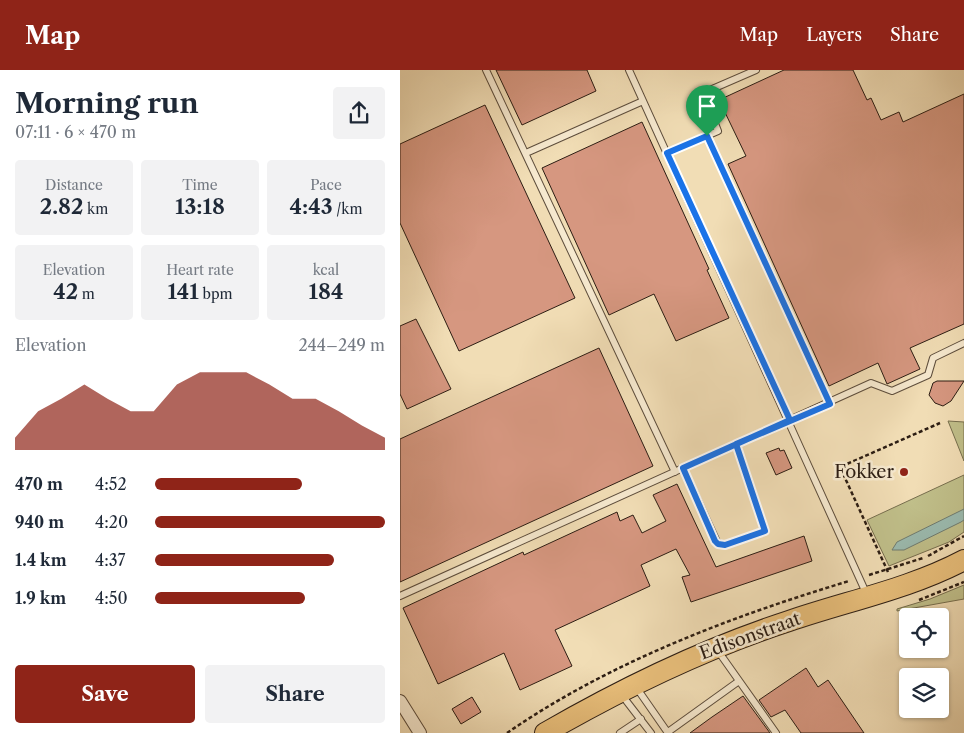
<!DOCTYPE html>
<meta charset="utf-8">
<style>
:root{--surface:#fff;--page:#f2f2f3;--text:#1f2937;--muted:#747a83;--accent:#8f2418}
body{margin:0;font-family:"Libre Caslon Text",serif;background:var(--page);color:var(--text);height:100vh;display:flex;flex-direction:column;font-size:19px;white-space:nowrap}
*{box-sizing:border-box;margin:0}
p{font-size:16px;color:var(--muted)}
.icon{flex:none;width:28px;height:28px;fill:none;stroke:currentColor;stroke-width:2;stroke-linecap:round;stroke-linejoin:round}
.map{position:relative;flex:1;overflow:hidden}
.drawer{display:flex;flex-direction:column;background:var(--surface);width:400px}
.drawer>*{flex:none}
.tools{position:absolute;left:499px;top:538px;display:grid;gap:10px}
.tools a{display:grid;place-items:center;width:50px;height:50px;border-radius:5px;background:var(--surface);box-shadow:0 1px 4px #0004;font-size:25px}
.pin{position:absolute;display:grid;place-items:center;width:42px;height:42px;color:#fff;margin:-51px -21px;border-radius:50% 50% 50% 0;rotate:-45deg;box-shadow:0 0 5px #0007}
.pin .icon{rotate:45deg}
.round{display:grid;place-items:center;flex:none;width:52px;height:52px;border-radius:5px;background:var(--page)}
.summary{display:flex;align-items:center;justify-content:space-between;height:85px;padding:0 15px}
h1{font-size:28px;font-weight:800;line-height:38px}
.metrics{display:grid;grid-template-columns:repeat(3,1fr);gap:8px;height:85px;padding:5px 15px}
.metrics div{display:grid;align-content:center;border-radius:5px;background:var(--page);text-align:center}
.metrics b{font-size:21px;font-weight:800}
.metrics small{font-size:14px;font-weight:400}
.metrics p{font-size:14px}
.chart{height:140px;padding:10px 15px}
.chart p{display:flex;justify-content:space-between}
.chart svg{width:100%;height:90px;margin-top:5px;fill:var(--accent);opacity:.7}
.primary-button{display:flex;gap:10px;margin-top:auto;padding:10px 15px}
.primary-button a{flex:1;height:58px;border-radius:5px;background:var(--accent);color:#fff;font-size:20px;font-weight:800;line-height:58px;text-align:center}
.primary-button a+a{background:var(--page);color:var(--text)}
ul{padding:0 15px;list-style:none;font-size:16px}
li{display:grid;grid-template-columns:80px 60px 1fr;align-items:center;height:38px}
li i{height:12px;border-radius:6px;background:var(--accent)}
header{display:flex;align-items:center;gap:30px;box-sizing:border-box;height:70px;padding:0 25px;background:var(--accent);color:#fff}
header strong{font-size:24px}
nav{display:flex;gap:28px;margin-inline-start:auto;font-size:18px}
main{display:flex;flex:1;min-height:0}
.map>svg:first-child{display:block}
.green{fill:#c0bf8a;stroke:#766e4e}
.water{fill:#9bbbb0;stroke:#6f7c71}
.building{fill:#d69780;stroke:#2c1d13}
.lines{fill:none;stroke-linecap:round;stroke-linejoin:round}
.service-casing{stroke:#5d4d3c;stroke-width:8}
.minor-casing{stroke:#5d4d3c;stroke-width:14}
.primary-casing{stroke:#2c1d13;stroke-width:22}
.path{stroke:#2c1d13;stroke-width:2.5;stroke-dasharray:4 2.5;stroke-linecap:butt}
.service{stroke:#f6e9cf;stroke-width:6}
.minor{stroke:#f6e9cf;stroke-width:12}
.primary{stroke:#e8be7a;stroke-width:20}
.route-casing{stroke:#fff;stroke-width:10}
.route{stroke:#1a73e8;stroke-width:6}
.poi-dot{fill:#8f2418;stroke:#f6e9cf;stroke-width:2}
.labels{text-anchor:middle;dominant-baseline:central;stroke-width:5;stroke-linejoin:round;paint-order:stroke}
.poi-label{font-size:18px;fill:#2c1d13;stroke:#f6e9cf;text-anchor:end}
.street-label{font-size:18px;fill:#2c1d13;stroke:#f6e9cf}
</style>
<header>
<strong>Map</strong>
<nav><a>Map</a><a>Layers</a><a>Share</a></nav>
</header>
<main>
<section class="drawer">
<div class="summary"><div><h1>Morning run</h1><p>07:11 · 6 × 470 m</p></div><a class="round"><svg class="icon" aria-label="share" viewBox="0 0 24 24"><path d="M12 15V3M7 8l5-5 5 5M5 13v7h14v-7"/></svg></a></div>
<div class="metrics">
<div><p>Distance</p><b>2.82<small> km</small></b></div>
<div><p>Time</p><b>13:18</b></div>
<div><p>Pace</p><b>4:43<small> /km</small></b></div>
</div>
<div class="metrics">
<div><p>Elevation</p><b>42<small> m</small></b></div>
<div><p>Heart rate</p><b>141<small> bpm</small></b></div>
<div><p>kcal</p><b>184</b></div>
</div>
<div class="chart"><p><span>Elevation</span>244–249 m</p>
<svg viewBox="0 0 160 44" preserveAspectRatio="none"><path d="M0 44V38L10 25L20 19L30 12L40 19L50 25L60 25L70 12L80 6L90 6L100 6L110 12L120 19L130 19L140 25L150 32L160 38V44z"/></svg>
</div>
<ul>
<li><b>470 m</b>4:52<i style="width:64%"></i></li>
<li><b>940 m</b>4:20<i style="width:100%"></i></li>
<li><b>1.4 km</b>4:37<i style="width:78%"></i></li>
<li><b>1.9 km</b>4:50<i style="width:65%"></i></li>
</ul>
<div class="primary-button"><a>Save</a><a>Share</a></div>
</section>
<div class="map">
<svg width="564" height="663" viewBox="0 0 564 663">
<rect width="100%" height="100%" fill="#f1ddb5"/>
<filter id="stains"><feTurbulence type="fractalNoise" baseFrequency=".004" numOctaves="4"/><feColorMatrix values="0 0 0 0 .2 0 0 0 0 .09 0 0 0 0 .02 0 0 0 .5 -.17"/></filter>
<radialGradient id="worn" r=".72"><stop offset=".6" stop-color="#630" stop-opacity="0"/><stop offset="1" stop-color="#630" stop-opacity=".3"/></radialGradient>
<path class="green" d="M548,351L564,352V391Z
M564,405V462L549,472L489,496L467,450Z
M564,515V529L497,541V539L530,529Z"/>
<path class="water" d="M564,439V450L561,452L504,480H492L497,472Z"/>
<path class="building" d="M96,0H187L196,21L122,55Z
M384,0H453L467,30L471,28L481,50L499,42L503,52L564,24V254L510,278L520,299L487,314L478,293L429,316L328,94L346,86L319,30Z
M85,35L175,228L59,281L0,153V74Z
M242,52L309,199L307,200L329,248L276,271L254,224L209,245L142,98Z
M16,249L51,319L7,339L0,324V256Z
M199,278L253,396L0,512V369Z
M537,311H564L551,331L543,336L535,333L529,325L533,313Z
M379,378L380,381L384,380L392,398L376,405L366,383Z
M277,414L316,497L404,466L412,491L291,532L282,507L290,505L276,479L241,495L250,516L155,560L172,596L120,620L104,583L38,614L3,538L123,482L124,485L217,442L220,451L233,445L242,463L266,451L253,425Z
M406,598L418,617L428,610L464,663H401L385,640L371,647L359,630Z
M343,626L370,663H290L312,647Z
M72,627L81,642L61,654L52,639Z"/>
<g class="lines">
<defs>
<path id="service" d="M86,0L275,402
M229,0L467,525
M307,66L430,334
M126,83L243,31
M267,83L318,61L303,23L356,0
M283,398L318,474L325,475L365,461L336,374
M0,526L471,313L492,321L528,305L533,288L564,273
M318,581L376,663
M236,617L268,663
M221,624L251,663
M268,662L339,611
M220,663L241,649"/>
<path id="minor" d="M0,631L20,663"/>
<path id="primary" d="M145,663C223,618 303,579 389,551C447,531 509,519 564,490"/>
</defs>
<use href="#service" class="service-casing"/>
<use href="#minor" class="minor-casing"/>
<use href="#primary" class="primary-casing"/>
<path class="path" d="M528,486L564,466
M488,502L440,397L540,353
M469,505L523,488
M519,530L564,512
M107,663C210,592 330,547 449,511"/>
<use href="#service" class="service"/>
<use href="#minor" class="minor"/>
<use href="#primary" class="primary"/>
</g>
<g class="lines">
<defs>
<path id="route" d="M307,66L267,83L390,350L283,398L315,471L318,474L325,475L365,461L336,374L430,334L307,66"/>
</defs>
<use href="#route" class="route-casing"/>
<use href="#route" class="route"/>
</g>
<circle class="poi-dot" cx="504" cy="402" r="5"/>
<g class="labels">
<g class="poi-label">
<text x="494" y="402">Fokker</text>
</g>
<g class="street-label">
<text transform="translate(350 566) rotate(-20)">Edisonstraat</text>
</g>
</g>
<rect width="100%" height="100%" filter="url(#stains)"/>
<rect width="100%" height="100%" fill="url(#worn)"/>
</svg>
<div class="tools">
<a><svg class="icon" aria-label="locate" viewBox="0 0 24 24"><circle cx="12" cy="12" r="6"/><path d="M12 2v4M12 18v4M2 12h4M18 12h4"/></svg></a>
<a><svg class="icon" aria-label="layers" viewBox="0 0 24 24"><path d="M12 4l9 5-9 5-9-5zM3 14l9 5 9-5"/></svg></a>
</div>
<div class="pin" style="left:307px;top:66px;background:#1e9e55"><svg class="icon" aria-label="arrive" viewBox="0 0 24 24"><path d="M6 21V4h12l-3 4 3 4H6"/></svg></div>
</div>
</main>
